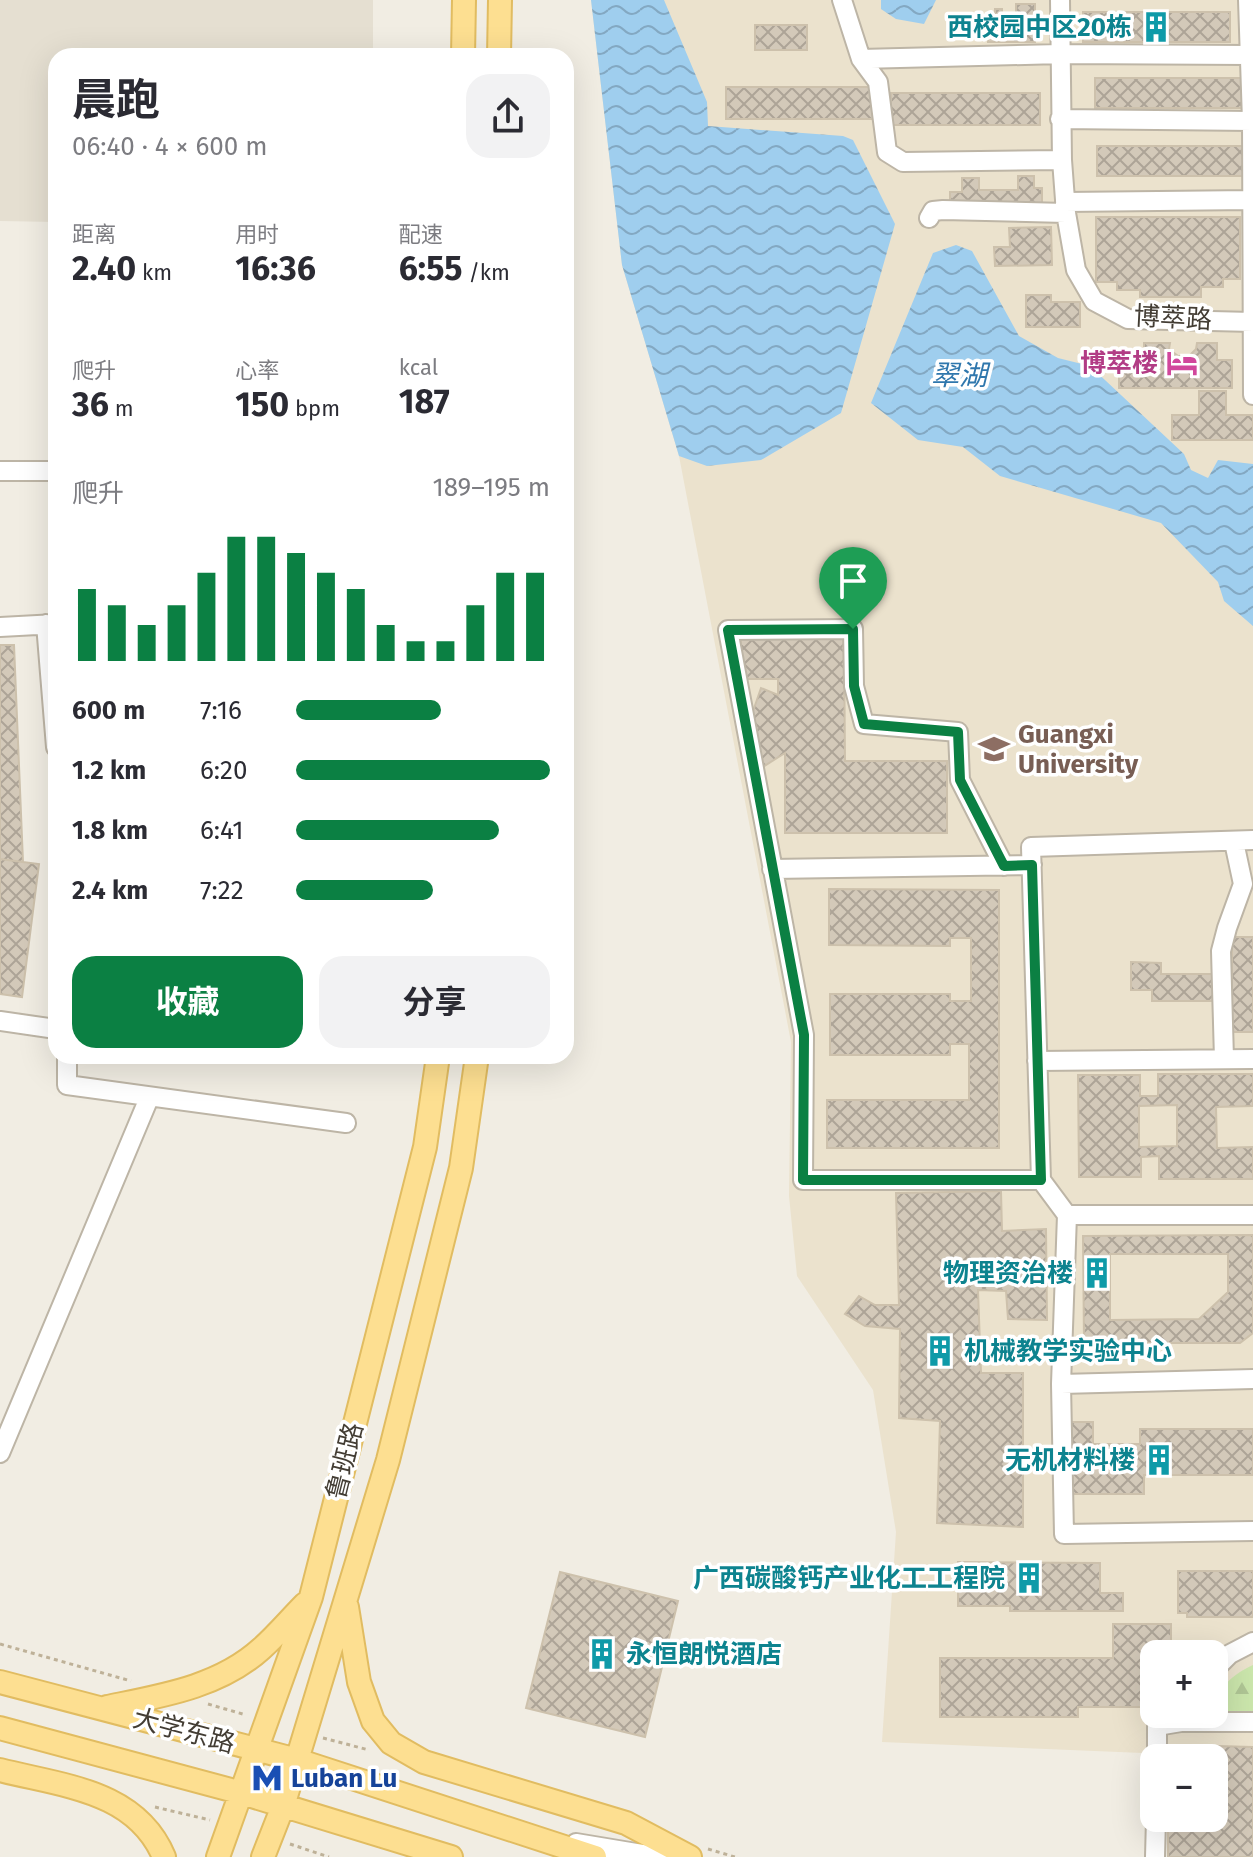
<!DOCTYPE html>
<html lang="zh">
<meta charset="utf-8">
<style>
:root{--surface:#fff;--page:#f2f2f3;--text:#2b2b33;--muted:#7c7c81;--accent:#0b8043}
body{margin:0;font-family:"Fira Sans","Noto Sans SC",sans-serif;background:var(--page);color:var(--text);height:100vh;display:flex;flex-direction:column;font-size:30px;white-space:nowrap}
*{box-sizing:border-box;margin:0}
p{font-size:26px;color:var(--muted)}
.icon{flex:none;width:44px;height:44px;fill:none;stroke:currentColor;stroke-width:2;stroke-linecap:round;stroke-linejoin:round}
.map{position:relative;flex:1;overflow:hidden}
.side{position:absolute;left:48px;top:48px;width:526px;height:1016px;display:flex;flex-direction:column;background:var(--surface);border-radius:24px;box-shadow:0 8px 32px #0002}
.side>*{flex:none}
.controls{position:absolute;left:1140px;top:1640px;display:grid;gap:16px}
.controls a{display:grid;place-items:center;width:88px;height:88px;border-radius:16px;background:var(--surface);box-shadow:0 8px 32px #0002;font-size:40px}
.pin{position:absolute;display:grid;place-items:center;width:68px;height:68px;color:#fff;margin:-82px -34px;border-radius:50% 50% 50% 0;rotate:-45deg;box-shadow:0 0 8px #0007}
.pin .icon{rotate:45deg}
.round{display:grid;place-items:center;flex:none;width:84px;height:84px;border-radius:24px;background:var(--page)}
.summary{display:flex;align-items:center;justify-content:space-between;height:136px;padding:0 24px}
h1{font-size:44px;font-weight:700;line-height:60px}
.stats{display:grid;grid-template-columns:repeat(3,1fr);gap:12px;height:136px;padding:8px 24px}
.stats div{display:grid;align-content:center}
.stats b{font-size:34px;font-weight:700}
.stats small{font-size:22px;font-weight:400}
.stats p{font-size:22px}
.chart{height:224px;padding:16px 24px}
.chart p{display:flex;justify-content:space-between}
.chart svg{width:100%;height:144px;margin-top:8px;stroke:var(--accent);stroke-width:6}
.primary-button{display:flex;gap:16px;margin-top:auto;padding:16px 24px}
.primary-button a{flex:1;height:92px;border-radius:24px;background:var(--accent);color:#fff;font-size:32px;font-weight:700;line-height:92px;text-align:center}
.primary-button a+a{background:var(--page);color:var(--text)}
ul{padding:0 24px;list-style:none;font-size:26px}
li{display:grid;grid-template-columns:128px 96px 1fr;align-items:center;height:60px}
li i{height:20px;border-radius:10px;background:var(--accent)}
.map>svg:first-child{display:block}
.residential{fill:#e5dfd1}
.education{fill:#ebe2cd;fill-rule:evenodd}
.forest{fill:url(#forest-firs)}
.water{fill:url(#water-waves)}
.building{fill:url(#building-cross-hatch);stroke:#cdc1ac;stroke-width:2;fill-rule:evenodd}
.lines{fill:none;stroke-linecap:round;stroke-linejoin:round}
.minor-casing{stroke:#bdb5a6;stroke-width:22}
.major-casing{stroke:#e1bc61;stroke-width:26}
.path{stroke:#beb198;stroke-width:3;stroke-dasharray:4 4;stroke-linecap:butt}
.minor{stroke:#fff;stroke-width:18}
.major{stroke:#fddf91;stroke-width:22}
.route-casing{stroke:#fff;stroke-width:16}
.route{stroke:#0b8043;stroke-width:10}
.labels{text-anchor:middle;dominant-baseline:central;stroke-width:7;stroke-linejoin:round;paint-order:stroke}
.culture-label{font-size:26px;font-weight:bold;fill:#0d838f;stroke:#fff;text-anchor:end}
.street-label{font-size:26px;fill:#433d34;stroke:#fff}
.hotel-label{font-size:26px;font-weight:bold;fill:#b23c85;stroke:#fff;text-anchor:end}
.education-label{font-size:26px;font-weight:bold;fill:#785e54;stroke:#fff;text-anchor:start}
.transit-label{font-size:26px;font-weight:bold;fill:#164399;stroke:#fff;text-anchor:start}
.water-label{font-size:28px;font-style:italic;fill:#2f77ad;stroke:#fff}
</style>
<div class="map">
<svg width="1253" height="1857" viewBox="0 0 1253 1857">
<defs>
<pattern id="forest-firs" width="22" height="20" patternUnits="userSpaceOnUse" patternTransform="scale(2)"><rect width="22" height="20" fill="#cbe6ac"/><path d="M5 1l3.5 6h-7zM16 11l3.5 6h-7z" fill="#b0c695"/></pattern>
<pattern id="water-waves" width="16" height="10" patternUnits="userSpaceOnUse" patternTransform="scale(2)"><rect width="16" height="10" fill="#9fceee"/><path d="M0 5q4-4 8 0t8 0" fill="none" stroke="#83a8c2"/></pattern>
<pattern id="building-cross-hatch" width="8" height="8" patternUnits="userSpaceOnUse" patternTransform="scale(2)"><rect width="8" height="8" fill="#d3c9b9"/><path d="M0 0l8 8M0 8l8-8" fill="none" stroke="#ada497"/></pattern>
</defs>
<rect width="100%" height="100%" fill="#f1ede3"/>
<path class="residential" d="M0,0H373V56H56V222L0,221Z"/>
<path class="education" d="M591,0H1253V1857H1167V1818H1214V1758H1168L1167,1754L882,1742L896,1532L873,1390L797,1276L789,1196L791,1042L679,456L622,265ZM1154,1654H1214V1714H1154Z"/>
<path class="forest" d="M1253,1665V1712L1214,1713C1214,1690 1233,1674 1253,1665Z"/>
<path class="water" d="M591,0H664L707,102L708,126L843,136L853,140L895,224L841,413L761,460L707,466L679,456L622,265Z
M881,0H936L924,24L896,19L881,9Z
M956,245L972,251L1019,336L1058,358L1090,366L1184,454L1191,470L1208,478L1218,460L1253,464V626L1224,601L1218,582L1161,523L1000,476L963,447L918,440L871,403L933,253Z"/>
<path class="building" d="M1016,4H1035V42H988V21H995V9H1002V19H1013L1016,17Z
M1083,12H1230V42H1083Z
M755,25H807V50H755Z
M1095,78H1242V108H1095Z
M726,87H875V119H726Z
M891,93H1040V125H891Z
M1097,146H1244V176H1097Z
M1018,176H1034V188H1042V206H950V192H962V178H979V190H1018Z
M1096,217H1240V279H1223V287H1201V297H1140V290H1117V282H1096Z
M1051,227L1052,265L995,266L994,247H1010L1009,228Z
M1026,295H1051V302H1080V327H1026Z
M1144,343H1170L1169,349L1178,356H1189L1196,349L1197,343H1217V360H1232V388H1119V367H1133V356H1144Z
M1199,391H1226V415H1253V440H1172V415H1199Z
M741,637H844L845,761H947V833H785V753L758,770L751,717L761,688L778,695V679H741Z
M0,645H14L23,862L0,859Z
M0,859L39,864L22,997L0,994Z
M829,889L999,890V1148H827V1100H969V1044H950V1055H830V994H950V1001H971V938H950V946L829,945Z
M1232,937H1253V1032H1232Z
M1131,962L1161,963V974H1214V1001H1152V990H1131Z
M1158,1074H1253V1106L1216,1107L1217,1148L1253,1147V1179H1159V1156L1141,1157V1177H1079L1078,1075H1140V1096H1158ZM1177,1105V1146L1139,1147V1106Z
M1001,1191L1002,1231L1046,1229L1047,1320L1008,1319L1006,1291L978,1290L981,1373H1023V1527L937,1523L940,1421L899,1418L900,1329L865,1326L845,1314L859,1296L875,1305H899L896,1193Z
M1253,1235V1333L1240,1343H1084L1083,1236ZM1110,1254H1228V1292L1199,1319L1110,1320Z
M1066,1422H1093V1444H1140V1429H1253V1475H1144V1494H1066Z
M958,1562L1100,1563V1593H1123V1611H1010V1606H958Z
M1178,1571H1253V1617H1187V1613H1178Z
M560,1572L678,1601L645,1737L526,1708Z
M1113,1624H1171V1646H1175V1654H1154V1707H1078V1717H940V1658H1113Z
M1180,1745L1253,1747V1857H1168V1828H1221V1776H1214V1758H1180Z"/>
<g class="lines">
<defs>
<path id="minor" d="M842,0L861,59L878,82L887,152L903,162L1062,160
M1060,0L1062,160L1066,213L1076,270L1094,301L1128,319L1253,322
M1248,0L1252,121L1253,395
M861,59L1061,54L1249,55
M1060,119L1252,121
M1065,202L1251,200
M929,218L933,211L943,210L1066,213
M0,471H56
M46,624L56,747
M0,627L56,624
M1253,840L1031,847L1041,1180L1067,1215H1253
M1004,866L960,780L958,732L864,724L854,686L853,629L728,630L804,1035L803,1180H1041
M772,869L1032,865
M0,1021L56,1029
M67,1056V1085L346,1123
M1224,1059L1221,951L1227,928L1243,884L1234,842
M1037,1061L1253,1059
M1067,1215L1061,1384L1064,1534L1253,1531
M1061,1384L1253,1379
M0,1453L149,1098
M1214,1670L1230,1654L1253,1642
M1181,1722H1253
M1157,1758V1726L1181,1722L1186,1714
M576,1843L660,1857
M1155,1857L1156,1818"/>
<path id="major" d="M463,56L464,0
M499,56L500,0
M347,1607L359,1682L373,1721L391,1743L424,1762L626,1823L690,1857
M0,1682L297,1760L595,1857
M107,1707C161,1696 219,1687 261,1649C277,1635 290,1619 305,1604
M0,1728L242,1793L451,1857
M0,1770C62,1786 136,1790 164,1857
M218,1857L311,1597L425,1147L438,1056
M263,1857L283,1806L388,1460L461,1168L477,1056"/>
</defs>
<use href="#minor" class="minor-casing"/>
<use href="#major" class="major-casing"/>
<path class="path" d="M0,1644L131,1681
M208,1704L246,1715
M323,1738L369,1750
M155,1807L210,1820
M290,1844L329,1857
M708,1849L735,1857"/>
<use href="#minor" class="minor"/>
<use href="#major" class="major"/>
</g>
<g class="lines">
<defs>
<path id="route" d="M853,629L854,686L864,724L958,732L960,780L1004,866L1032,865L1041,1180H803L804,1035L728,630Z"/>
</defs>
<use href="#route" class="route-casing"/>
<use href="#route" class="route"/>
</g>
<defs>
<symbol id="building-bare" viewBox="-9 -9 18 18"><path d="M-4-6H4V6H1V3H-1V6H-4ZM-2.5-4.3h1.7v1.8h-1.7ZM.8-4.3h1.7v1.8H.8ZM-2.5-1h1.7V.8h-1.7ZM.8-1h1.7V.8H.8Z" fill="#0f9aa8" stroke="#fff" stroke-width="2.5" paint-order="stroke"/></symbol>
<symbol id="hotel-bare" viewBox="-9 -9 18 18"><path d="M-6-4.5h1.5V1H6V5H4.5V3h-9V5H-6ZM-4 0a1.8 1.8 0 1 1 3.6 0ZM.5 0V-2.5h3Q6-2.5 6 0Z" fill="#d1479c" stroke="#fff" stroke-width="2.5" paint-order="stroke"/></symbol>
<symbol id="university-bare" viewBox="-9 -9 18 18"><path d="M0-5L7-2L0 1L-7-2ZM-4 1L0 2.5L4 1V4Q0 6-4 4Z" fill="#8d6e63" stroke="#fff" stroke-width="2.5" paint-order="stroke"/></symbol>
<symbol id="metro-bare" viewBox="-9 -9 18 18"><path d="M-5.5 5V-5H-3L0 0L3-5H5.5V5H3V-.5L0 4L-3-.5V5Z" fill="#1a4fb4" stroke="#fff" stroke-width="2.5" paint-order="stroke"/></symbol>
</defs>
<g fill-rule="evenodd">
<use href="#building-bare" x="1134" y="5" width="44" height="44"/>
<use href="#hotel-bare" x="1160" y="341" width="44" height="44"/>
<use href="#university-bare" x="972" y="727" width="44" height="44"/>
<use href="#building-bare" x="1075" y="1251" width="44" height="44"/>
<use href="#building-bare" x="918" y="1329" width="44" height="44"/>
<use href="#building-bare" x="1137" y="1438" width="44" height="44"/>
<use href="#building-bare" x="1007" y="1556" width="44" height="44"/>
<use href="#building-bare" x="580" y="1632" width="44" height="44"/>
<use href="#metro-bare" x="245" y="1756" width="44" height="44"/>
</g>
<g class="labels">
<g class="culture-label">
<text x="1132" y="27">西校园中区20栋</text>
<text x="1073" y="1273">物理资治楼</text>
<text x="964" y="1351" text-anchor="start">机械教学实验中心</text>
<text x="1135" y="1460">无机材料楼</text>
<text x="1005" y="1578">广西碳酸钙产业化工工程院</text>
<text x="626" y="1654" text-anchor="start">永恒朗悦酒店</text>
</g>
<g class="street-label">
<text transform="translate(1173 318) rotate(3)">博萃路</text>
<text transform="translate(345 1461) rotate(-76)">鲁班路</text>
<text transform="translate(184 1731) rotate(15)">大学东路</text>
</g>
<g class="hotel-label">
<text x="1158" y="363">博萃楼</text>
</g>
<g class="education-label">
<text x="1018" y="734">Guangxi<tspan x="1018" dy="30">University</tspan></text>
</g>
<g class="transit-label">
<text x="291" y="1778">Luban Lu</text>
</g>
<g class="water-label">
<text x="959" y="375">翠湖</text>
</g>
</g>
</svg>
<div class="controls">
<a>+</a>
<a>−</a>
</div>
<div class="pin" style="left:853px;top:629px;background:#1e9e55"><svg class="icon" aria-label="arrive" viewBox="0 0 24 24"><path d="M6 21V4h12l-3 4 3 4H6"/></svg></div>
<section class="side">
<div class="summary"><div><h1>晨跑</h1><p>06:40 · 4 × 600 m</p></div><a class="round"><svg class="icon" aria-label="share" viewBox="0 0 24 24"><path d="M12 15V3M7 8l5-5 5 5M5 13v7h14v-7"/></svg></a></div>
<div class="stats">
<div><p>距离</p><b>2.40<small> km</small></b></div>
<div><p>用时</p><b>16:36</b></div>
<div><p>配速</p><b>6:55<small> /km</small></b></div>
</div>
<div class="stats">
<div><p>爬升</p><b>36<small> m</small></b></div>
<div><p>心率</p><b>150<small> bpm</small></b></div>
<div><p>kcal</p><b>187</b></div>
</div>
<div class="chart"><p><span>爬升</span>189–195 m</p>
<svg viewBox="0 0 160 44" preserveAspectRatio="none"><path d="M5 44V22M15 44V27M25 44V33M35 44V27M45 44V17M55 44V6M65 44V6M75 44V11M85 44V17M95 44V22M105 44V33M115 44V38M125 44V38M135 44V27M145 44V17M155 44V17"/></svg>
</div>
<ul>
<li><b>600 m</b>7:16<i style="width:57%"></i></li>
<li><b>1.2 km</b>6:20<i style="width:100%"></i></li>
<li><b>1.8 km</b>6:41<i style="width:80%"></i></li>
<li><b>2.4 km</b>7:22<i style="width:54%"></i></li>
</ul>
<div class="primary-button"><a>收藏</a><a>分享</a></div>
</section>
</div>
